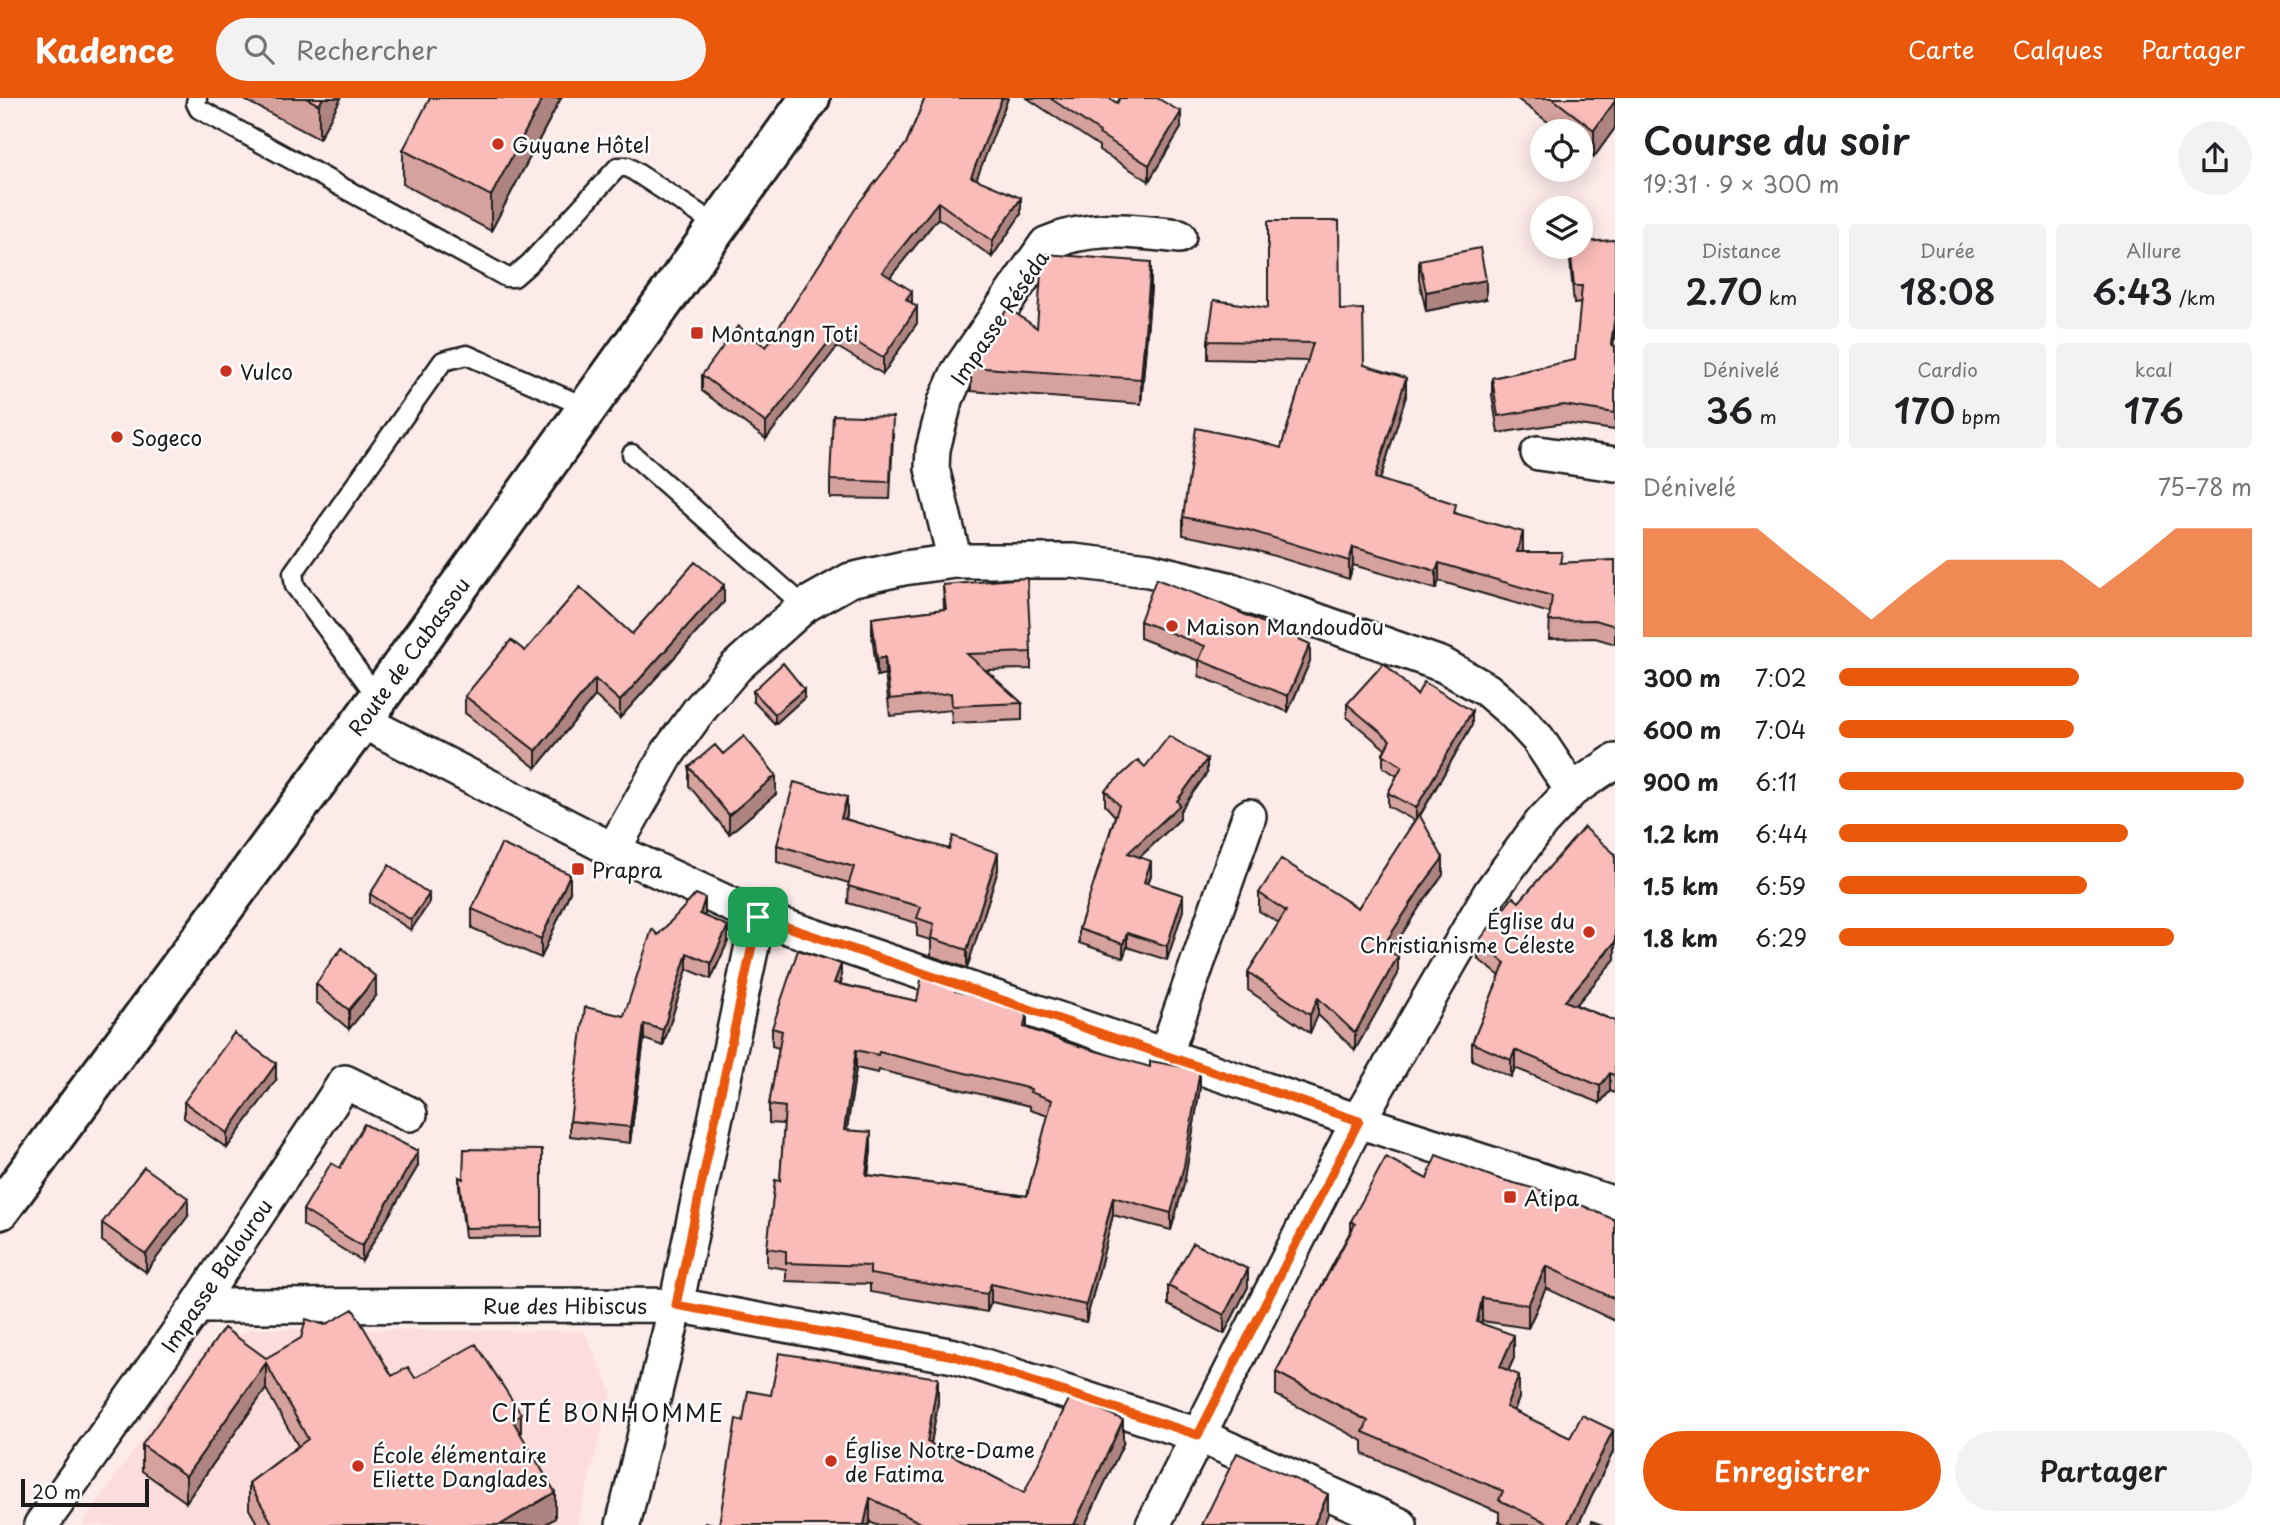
<!DOCTYPE html>
<html lang="fr">
<meta charset="utf-8">
<style>
:root{--surface:#fff;--page:#f2f2f2;--text:#202124;--muted:#757577;--accent:#ea580c}
body{margin:0;font-family:"Playpen Sans",sans-serif;background:var(--page);color:var(--text);height:100vh;display:flex;flex-direction:column;font-size:26px;white-space:nowrap}
*{box-sizing:border-box;margin:0}
p{font-size:23px;color:var(--muted)}
.icon{flex:none;width:38px;height:38px;fill:none;stroke:currentColor;stroke-width:2;stroke-linecap:round;stroke-linejoin:round}
.map{position:relative;flex:1;overflow:hidden}
.drawer{display:flex;flex-direction:column;background:var(--surface);width:665px}
.drawer>*{flex:none}
.buttons{position:absolute;left:1530px;top:21px;display:grid;gap:14px}
.buttons a{display:grid;place-items:center;width:63px;height:63px;border-radius:50%;background:var(--surface);box-shadow:0 4px 18px #0003;font-size:35px}
.scale{position:absolute;left:21px;bottom:18px;width:128px;box-sizing:border-box;padding-left:7px;border:4px solid #1c1c1c;border-top:0;font-size:19px;line-height:24px;white-space:nowrap;color:#1c1c1c;-webkit-text-stroke:5px #fff;paint-order:stroke}
.pin{position:absolute;display:grid;place-items:center;width:60px;height:60px;color:#fff;margin:-30px;border-radius:14px;box-shadow:0 4px 10px #0006}
.round{display:grid;place-items:center;flex:none;width:74px;height:74px;border-radius:37px;background:var(--page)}
.summary{display:flex;align-items:center;justify-content:space-between;height:119px;padding:0 28px}
h1{font-size:38px;font-weight:600;line-height:52px}
.stats{display:grid;grid-template-columns:repeat(3,1fr);gap:10px;height:119px;padding:7px 28px}
.stats div{display:grid;align-content:center;border-radius:7px;background:var(--page);text-align:center}
.stats b{font-size:35px;font-weight:600}
.stats small{font-size:19px;font-weight:400}
.stats p{font-size:19px}
.chart{height:196px;padding:14px 28px}
.chart p{display:flex;justify-content:space-between}
.chart svg{width:100%;height:126px;margin-top:7px;fill:var(--accent);opacity:.7}
.primary-button{display:flex;gap:14px;margin-top:auto;padding:14px 28px}
.primary-button a{flex:1;height:80px;border-radius:42px;background:var(--accent);color:#fff;font-size:28px;font-weight:600;line-height:80px;text-align:center}
.primary-button a+a{background:var(--page);color:var(--text)}
ul{padding:0 28px;list-style:none;font-size:23px}
li{display:grid;grid-template-columns:112px 84px 1fr;align-items:center;height:52px}
li i{height:18px;border-radius:9px;background:var(--accent)}
header{display:flex;align-items:center;gap:42px;box-sizing:border-box;height:98px;padding:0 35px;background:var(--accent);color:#fff}
header strong{font-size:33px}
nav{display:flex;gap:38px;margin-inline-start:auto;font-size:24px}
.search{width:490px;height:63px;background:var(--page);display:flex;align-items:center;gap:18px;box-sizing:border-box;padding:0 24px;border-radius:38px;color:var(--muted);font-size:26px}
main{display:flex;flex:1;min-height:0}
.map>svg:first-child{display:block}
.built{fill:#fcdddb}
.lines{fill:none;stroke-linecap:round;stroke-linejoin:round}
.lane-casing{stroke:#1c1c1c;stroke-width:23}
.street-casing{stroke:#1c1c1c;stroke-width:38}
.secondary-casing{stroke:#1c1c1c;stroke-width:44}
.lane{stroke:#fff;stroke-width:18}
.street{stroke:#fff;stroke-width:33}
.secondary{stroke:#fff;stroke-width:38}
.wall{fill:#d6a29e;stroke:#1c1c1c;stroke-width:2;fill-rule:evenodd}
.shaded-wall{fill:#ae8481;stroke:#1c1c1c;stroke-width:2}
.building{fill:#f9bcb8;stroke:#1c1c1c;stroke-width:2;fill-rule:evenodd}
.route-casing{stroke:#fff;stroke-width:14}
.route{stroke:#ea580c;stroke-width:9}
.poi-dot{fill:#c8321e;stroke:#fff;stroke-width:2.5}
.labels{text-anchor:middle;dominant-baseline:central;stroke-width:5;stroke-linejoin:round;paint-order:stroke}
.poi-label{font-size:21px;fill:#1c1c1c;stroke:#fff;text-anchor:start}
.street-label{font-size:21px;fill:#1c1c1c;stroke:#fff}
.neighbourhood-label{font-size:23px;letter-spacing:2px;fill:#1c1c1c;stroke:#fff}
</style>
<header>
<strong>Kadence</strong>
<div class="search"><svg class="icon" aria-label="search" viewBox="0 0 24 24"><circle cx="10" cy="10" r="6"/><path d="M15 15l6 6"/></svg>Rechercher</div>
<nav><a>Carte</a><a>Calques</a><a>Partager</a></nav>
</header>
<main>
<div class="map">
<svg width="1615" height="1427" viewBox="0 0 1615 1427">
<rect width="100%" height="100%" fill="#fdebea"/>
<filter id="ink" filterUnits="userSpaceOnUse"><feTurbulence type="fractalNoise" baseFrequency=".0143" numOctaves="2"/><feDisplacementMap in="SourceGraphic" scale="14" xChannelSelector="R" yChannelSelector="G"/><feConvolveMatrix kernelMatrix="1 2 1 2 8 2 1 2 1" color-interpolation-filters="sRGB"/></filter>
<g filter="url(#ink)">
<path class="built" d="M252,1231L584,1233L612,1294L577,1427H82L204,1252Z"/>
<g class="lines">
<defs>
<path id="lane" d="M197,0L196,5L199,11L506,179H514L530,165L618,69H628L718,128
M632,356L804,508
M378,600L295,488L293,475L443,263L467,257L588,310"/>
<path id="street" d="M1538,355L1615,366
M955,463L932,370L933,351L945,304L958,274L1046,146C1093,126 1131,133 1179,138
M362,623L613,752L758,819L1358,1023L1615,1106
M613,752L668,655L700,611L736,569L804,508L850,482L904,470L955,463H1073L1149,472L1228,491L1443,567L1487,592L1514,615L1538,641L1572,692
M1165,958L1249,718
M197,1208L676,1207L954,1258L1198,1337L1400,1427
M41,1427L197,1208L345,984L410,1016
M623,1427L676,1207L758,819
M1153,1427L1358,1023L1490,795L1541,725L1572,692L1615,663"/>
<path id="secondary" d="M0,1112L362,623L810,0"/>
</defs>
<use href="#lane" class="lane-casing"/>
<use href="#street" class="street-casing"/>
<use href="#secondary" class="secondary-casing"/>
<use href="#lane" class="lane"/>
<use href="#street" class="street"/>
<use href="#secondary" class="secondary"/>
</g>
<path class="wall" d="M241,0H341L319,41Z
M561,0L491,133L403,86V52Z
M925,0H1008L976,81L1021,116L992,159L938,120L890,179L912,205L917,225L883,276L837,249L766,341L702,293V277L766,249L906,46Z
M1027,0H1109L1117,5L1181,30L1149,83L1099,52V48Z
M1516,0H1615V30L1594,59L1580,48V33H1560Z
M1615,142V233L1613,248H1615V332L1564,325L1498,335L1492,297V280L1575,262L1581,205L1574,206L1570,162V149Z
M1419,162L1486,201L1426,213L1419,181Z
M1151,189L1141,306L971,293V269L1037,230Z
M1268,210L1340,212L1364,267L1406,298L1380,382L1456,415L1523,452L1522,454L1562,465L1615,462V546L1595,540L1549,541L1550,515L1439,483L1436,491L1353,467L1349,481L1248,450L1183,437V419L1281,350L1308,263L1208,261V243Z
M893,337L890,401L830,400V382Z
M943,487L1031,554V571L986,572L1022,605V622L952,625L951,612L890,618L885,576L877,578L872,537V520L944,511Z
M724,504L620,620L595,598L536,670L465,615V598L525,553L632,536Z
M1140,523L1310,563L1288,614L1199,578V563L1140,540Z
M753,593L804,600L775,626L753,603Z
M1417,597L1472,627L1420,718L1443,777L1422,805L1390,854L1398,876L1355,952L1318,917L1310,935L1248,892V874L1279,825L1259,813V795L1358,810L1415,723L1388,708V695L1397,678L1383,669V656L1385,651L1347,619V606Z
M723,656L776,696L729,736L689,688V669Z
M1207,675L1180,713V721L1140,759L1151,777L1148,785L1183,812L1167,862L1127,849L1123,860L1079,845V831L1115,718L1105,707V692Z
M847,716L846,721L998,772L967,870L931,858V842L917,838V825L848,805L849,785L777,764V747Z
M1615,756V861L1576,907L1615,923V995L1610,993L1600,1005L1515,970L1511,979L1472,962V945L1500,878L1478,861V844L1519,804Z
M570,794L541,860L472,830V811Z
M370,796L429,805L411,832L370,805Z
M705,816L704,818L728,843L711,881L687,871L663,948L644,941L630,1045L570,1038V1023L624,918L658,837Z
M841,884L840,886L917,903L956,893L1027,930L1200,990L1184,1086L1171,1132L1113,1117L1086,1224L991,1204L987,1214L870,1194V1186L786,1183V1171L767,1168V1150L780,1083L784,1026L769,1025V1007L779,950L772,948V930ZM856,970L878,975L879,972L1030,1008V1012L1048,1018L1027,1098L868,1077L871,1052L847,1032Z
M316,886L376,898L349,931L316,904Z
M276,982L227,1050L184,1020V1004Z
M542,1052V1138L465,1139L459,1088V1079L463,1081Z
M418,1068L362,1163L303,1127V1112L340,1070Z
M1496,1080L1615,1122V1223L1546,1190L1528,1230L1482,1223V1226L1514,1260L1508,1273L1519,1300L1514,1313L1570,1340L1613,1354L1578,1427H1505L1499,1424V1414L1363,1356V1343L1276,1297V1274L1351,1132V1123L1427,1081Z
M188,1118L146,1174L102,1143V1125Z
M1168,1188L1248,1189L1224,1236L1168,1207Z
M266,1260L415,1280L521,1337L555,1420L544,1427H258L249,1411V1385L298,1348L266,1291L186,1404L142,1373V1347Z
M771,1297L938,1304L931,1346L1024,1395L1123,1346L1085,1427H876L870,1424L719,1427L743,1323Z"/>
<path class="shaded-wall" d="M323,0H341L319,41V7Z
M543,0H561L491,133V98Z
M1002,0H1008L971,95V79Z
M1615,3V30L1594,59V32Z
M1181,14V30L1149,83V67Z
M1021,100V116L992,159V143Z
M938,104V120L882,189V174Z
M1151,164V189L1141,306V281Z
M1486,182V201L1426,213V194Z
M912,193V208L906,201Z
M917,209V225L883,276V260Z
M1615,216V233L1611,265V247Z
M837,233V249L766,341V325Z
M1406,280V298L1375,398V380Z
M1523,434V452L1517,472V454Z
M1353,449V467L1349,481V463Z
M1439,465V483L1436,491V473Z
M724,487V504L620,620V603Z
M1310,546V563L1288,614V598Z
M885,559V576L877,578V561Z
M595,581V598L536,670V653Z
M804,591V600L775,626V616Z
M1472,613V627L1416,724V710Z
M1207,661V675L1180,713V721L1128,770V755L1177,703Z
M776,677V696L729,736V717Z
M847,699V716L841,737V720Z
M998,755V772L967,870V852Z
M1443,760V777L1422,805L1382,867V850L1422,788Z
M1151,763V777L1144,798V784Z
M570,776V794L541,860V841Z
M429,796V805L411,832V822Z
M1183,797V812L1167,862V848Z
M705,800V816L700,831V816Z
M728,828V843L711,881V865Z
M1127,835V849L1123,860V846Z
M1615,844V861L1565,920V903Z
M687,855V871L663,948V932Z
M1398,858V876L1355,952V935Z
M841,866V884L834,903V885Z
M376,879V898L349,931V912Z
M1318,900V917L1310,935V917Z
M1027,913V931L1024,929Z
M644,926V941L630,1045V1029Z
M856,952V970L844,1049V1032Z
M1515,952V970L1511,979V962Z
M276,966V982L227,1050V1035Z
M1200,972V990L1184,1086L1171,1132V1115Z
M1610,975V993L1600,1005V988Z
M871,1034V1052L866,1095V1077Z
M418,1053V1068L362,1163V1148Z
M1113,1099V1117L1086,1224V1207Z
M188,1100V1118L146,1174V1156Z
M1546,1168V1190L1528,1230V1207Z
M1248,1171V1189L1224,1236V1217Z
M991,1186V1204L987,1214V1196Z
M1482,1200V1223L1477,1247V1224Z
M1514,1237V1260L1500,1291V1269Z
M266,1265V1291L186,1404V1378Z
M1519,1277V1300L1506,1332V1309Z
M938,1280V1304L927,1368V1344Z
M521,1316V1342L513,1323Z
M1123,1322V1346L1085,1427H1074Z
M1613,1332V1354L1578,1427H1567Z
M555,1394V1420L544,1427H500Z
M1328,1396V1416L1324,1427H1314Z
M870,1400V1424L869,1427H864Z"/>
<path class="building" d="M306,0H323L319,7Z
M430,0H543L491,98L403,52Z
M925,0H1002L971,79L1021,100L992,143L938,104L882,174L912,193L906,201L917,209L883,260L837,233L766,325L702,277L738,228L766,249L861,102L906,46Z
M1050,0H1109L1117,5L1120,0H1157L1181,14L1149,67L1099,36L1100,34Z
M1552,0H1615V3L1594,32Z
M1268,123H1339L1340,212L1363,211L1364,267L1406,280L1375,380L1456,406L1454,415L1523,434L1517,454H1562L1560,465L1615,462V528L1595,522L1549,523L1552,498L1439,465L1436,473L1353,449L1349,463L1248,432L1183,419L1196,330L1258,343L1281,350L1313,245L1208,243L1214,202L1268,210Z
M1615,142V216L1611,247L1615,248V315L1564,307L1498,318L1492,280L1575,262L1582,188H1574L1570,149H1580V144Z
M1480,150L1486,182L1426,194L1419,162Z
M1045,156L1151,164L1141,281L971,269L975,259L1008,210L1037,230L1042,161Z
M833,317L893,319L890,384L830,382Z
M695,464L724,487L620,603L595,581L536,653L465,598L511,542L525,553L580,489L632,536Z
M1027,480L1031,554L967,556L1022,605L952,608L951,595L890,601L885,559L877,561L872,520L946,511L943,487Z
M1156,481L1219,505L1310,546L1288,598L1199,562L1205,548L1140,523Z
M783,565L804,591L775,616L753,593Z
M1384,565L1417,597L1424,584L1472,613L1416,710L1388,695L1402,668L1383,656L1390,642L1347,606Z
M744,638L776,677L729,717L689,669L715,647L723,656Z
M1169,638L1207,661L1177,703L1180,707L1128,755L1151,763L1144,784L1183,797L1167,848L1127,835L1123,846L1079,831L1119,707L1105,692L1138,662L1145,669Z
M794,684L847,699L841,720L949,751L953,738L998,755L967,852L931,840L934,826L917,820L921,809L848,788L854,769L777,747Z
M1419,716L1443,760L1422,788L1382,850L1398,858L1355,935L1318,900L1310,917L1248,874L1286,813L1259,795L1281,761L1358,810Z
M1584,729L1615,756V844L1565,903L1615,923V978L1610,975L1600,988L1515,952L1511,962L1472,945L1505,865L1478,844L1513,799L1519,804Z
M501,746L570,776L541,841L472,811Z
M389,767L429,796L411,822L370,796Z
M696,796L705,800L700,816L728,828L711,865L687,855L663,932L644,926L630,1029L570,1023L585,909L624,918L652,831L658,837Z
M342,850L376,879L349,912L316,886L337,855L338,856Z
M798,852L841,866L834,885L917,903L922,877L956,889L955,893L995,902L1027,913L1024,929L1069,945L1150,969V963L1200,972L1184,1068L1171,1115L1113,1099L1086,1207L991,1186L987,1196L870,1176V1168L786,1165V1153L767,1150L775,1082L780,1083L785,1009L769,1007L782,933L772,930ZM856,952L878,957L879,954L1031,991L1030,994L1052,1002L1027,1098L866,1077L871,1034L844,1032Z
M234,935L276,966L227,1035L184,1004Z
M364,1026L418,1053L362,1148L303,1112L331,1065L340,1070Z
M464,1051L542,1052V1129L465,1130L459,1079L463,1081Z
M1436,1057L1496,1080L1561,1098L1615,1122V1201L1546,1168L1528,1207L1482,1200L1477,1224L1514,1237L1500,1269L1519,1277L1506,1309L1570,1340L1582,1317L1613,1332L1567,1427H1552L1499,1402L1503,1393L1363,1334L1368,1323L1276,1274L1355,1126L1351,1123L1386,1059L1427,1081Z
M144,1069L188,1100L146,1156L102,1125Z
M1193,1145L1248,1171L1224,1217L1168,1188Z
M353,1211L392,1278L408,1269L415,1280L476,1246L521,1316L513,1323L555,1394L500,1427H273L249,1385L308,1341L266,1265L186,1378L142,1347L224,1230L266,1260L301,1240L306,1221L325,1227Z
M779,1255L938,1280L927,1344L1024,1395L1071,1297L1123,1322L1074,1427H925L870,1400L864,1427H705V1424L719,1427L736,1321L743,1323L748,1293L771,1297Z
M1237,1355L1328,1396L1314,1427H1202Z
M1592,1423L1602,1427H1591Z"/>
</g>
<g class="lines" filter="url(#ink)">
<defs>
<path id="route" d="M758,819L1359,1023L1198,1337L954,1258L676,1207Z"/>
</defs>
<use href="#route" class="route-casing"/>
<use href="#route" class="route"/>
</g>
<g class="poi-dot">
<circle cx="498" cy="46" r="7"/>
<rect x="690" y="228" width="14" height="14" rx="3.5"/>
<circle cx="226" cy="273" r="7"/>
<circle cx="117" cy="339" r="7"/>
<circle cx="1172" cy="528" r="7"/>
<rect x="571" y="764" width="14" height="14" rx="3.5"/>
<circle cx="1589" cy="834" r="7"/>
<rect x="1503" y="1092" width="14" height="14" rx="3.5"/>
<circle cx="831" cy="1363" r="7"/>
<circle cx="358" cy="1368" r="7"/>
</g>
<g class="labels">
<g class="poi-label">
<text x="512" y="46">Guyane Hôtel</text>
<text x="711" y="235">Montangn Toti</text>
<text x="240" y="273">Vulco</text>
<text x="131" y="339">Sogeco</text>
<text x="1186" y="528">Maison Mandoudou</text>
<text x="592" y="771">Prapra</text>
<text x="1575" y="822" text-anchor="end">Église du<tspan x="1575" dy="24">Christianisme Céleste</tspan></text>
<text x="1524" y="1099">Atipa</text>
<text x="845" y="1351">Église Notre-Dame<tspan x="845" dy="24">de Fatima</tspan></text>
<text x="372" y="1356">École élémentaire<tspan x="372" dy="24">Eliette Danglades</tspan></text>
</g>
<g class="street-label">
<text transform="translate(999 219) rotate(-56)">Impasse Réséda</text>
<text transform="translate(408 558) rotate(-54)">Route de Cabassou</text>
<text transform="translate(216 1177) rotate(-56)">Impasse Balourou</text>
<text x="565" y="1207">Rue des Hibiscus</text>
</g>
<g class="neighbourhood-label">
<text x="608" y="1314">CITÉ BONHOMME</text>
</g>
</g>
</svg>
<div class="buttons">
<a><svg class="icon" aria-label="locate" viewBox="0 0 24 24"><circle cx="12" cy="12" r="6"/><path d="M12 2v4M12 18v4M2 12h4M18 12h4"/></svg></a>
<a><svg class="icon" aria-label="layers" viewBox="0 0 24 24"><path d="M12 4l9 5-9 5-9-5zM3 14l9 5 9-5"/></svg></a>
</div>
<div class="scale">20 m</div>
<div class="pin" style="left:758px;top:819px;background:#1e9e55"><svg class="icon" aria-label="arrive" viewBox="0 0 24 24"><path d="M6 21V4h12l-3 4 3 4H6"/></svg></div>
</div>
<section class="drawer">
<div class="summary"><div><h1>Course du soir</h1><p>19:31 · 9 × 300 m</p></div><a class="round"><svg class="icon" aria-label="share" viewBox="0 0 24 24"><path d="M12 15V3M7 8l5-5 5 5M5 13v7h14v-7"/></svg></a></div>
<div class="stats">
<div><p>Distance</p><b>2.70<small> km</small></b></div>
<div><p>Durée</p><b>18:08</b></div>
<div><p>Allure</p><b>6:43<small> /km</small></b></div>
</div>
<div class="stats">
<div><p>Dénivelé</p><b>36<small> m</small></b></div>
<div><p>Cardio</p><b>170<small> bpm</small></b></div>
<div><p>kcal</p><b>176</b></div>
</div>
<div class="chart"><p><span>Dénivelé</span>75–78 m</p>
<svg viewBox="0 0 160 44" preserveAspectRatio="none"><path d="M0 44V6L10 6L20 6L30 6L40 17L50 27L60 38L70 27L80 17L90 17L100 17L110 17L120 27L130 17L140 6L150 6L160 6V44z"/></svg>
</div>
<ul>
<li><b>300 m</b>7:02<i style="width:58%"></i></li>
<li><b>600 m</b>7:04<i style="width:57%"></i></li>
<li><b>900 m</b>6:11<i style="width:98%"></i></li>
<li><b>1.2 km</b>6:44<i style="width:70%"></i></li>
<li><b>1.5 km</b>6:59<i style="width:60%"></i></li>
<li><b>1.8 km</b>6:29<i style="width:81%"></i></li>
</ul>
<div class="primary-button"><a>Enregistrer</a><a>Partager</a></div>
</section>
</main>
